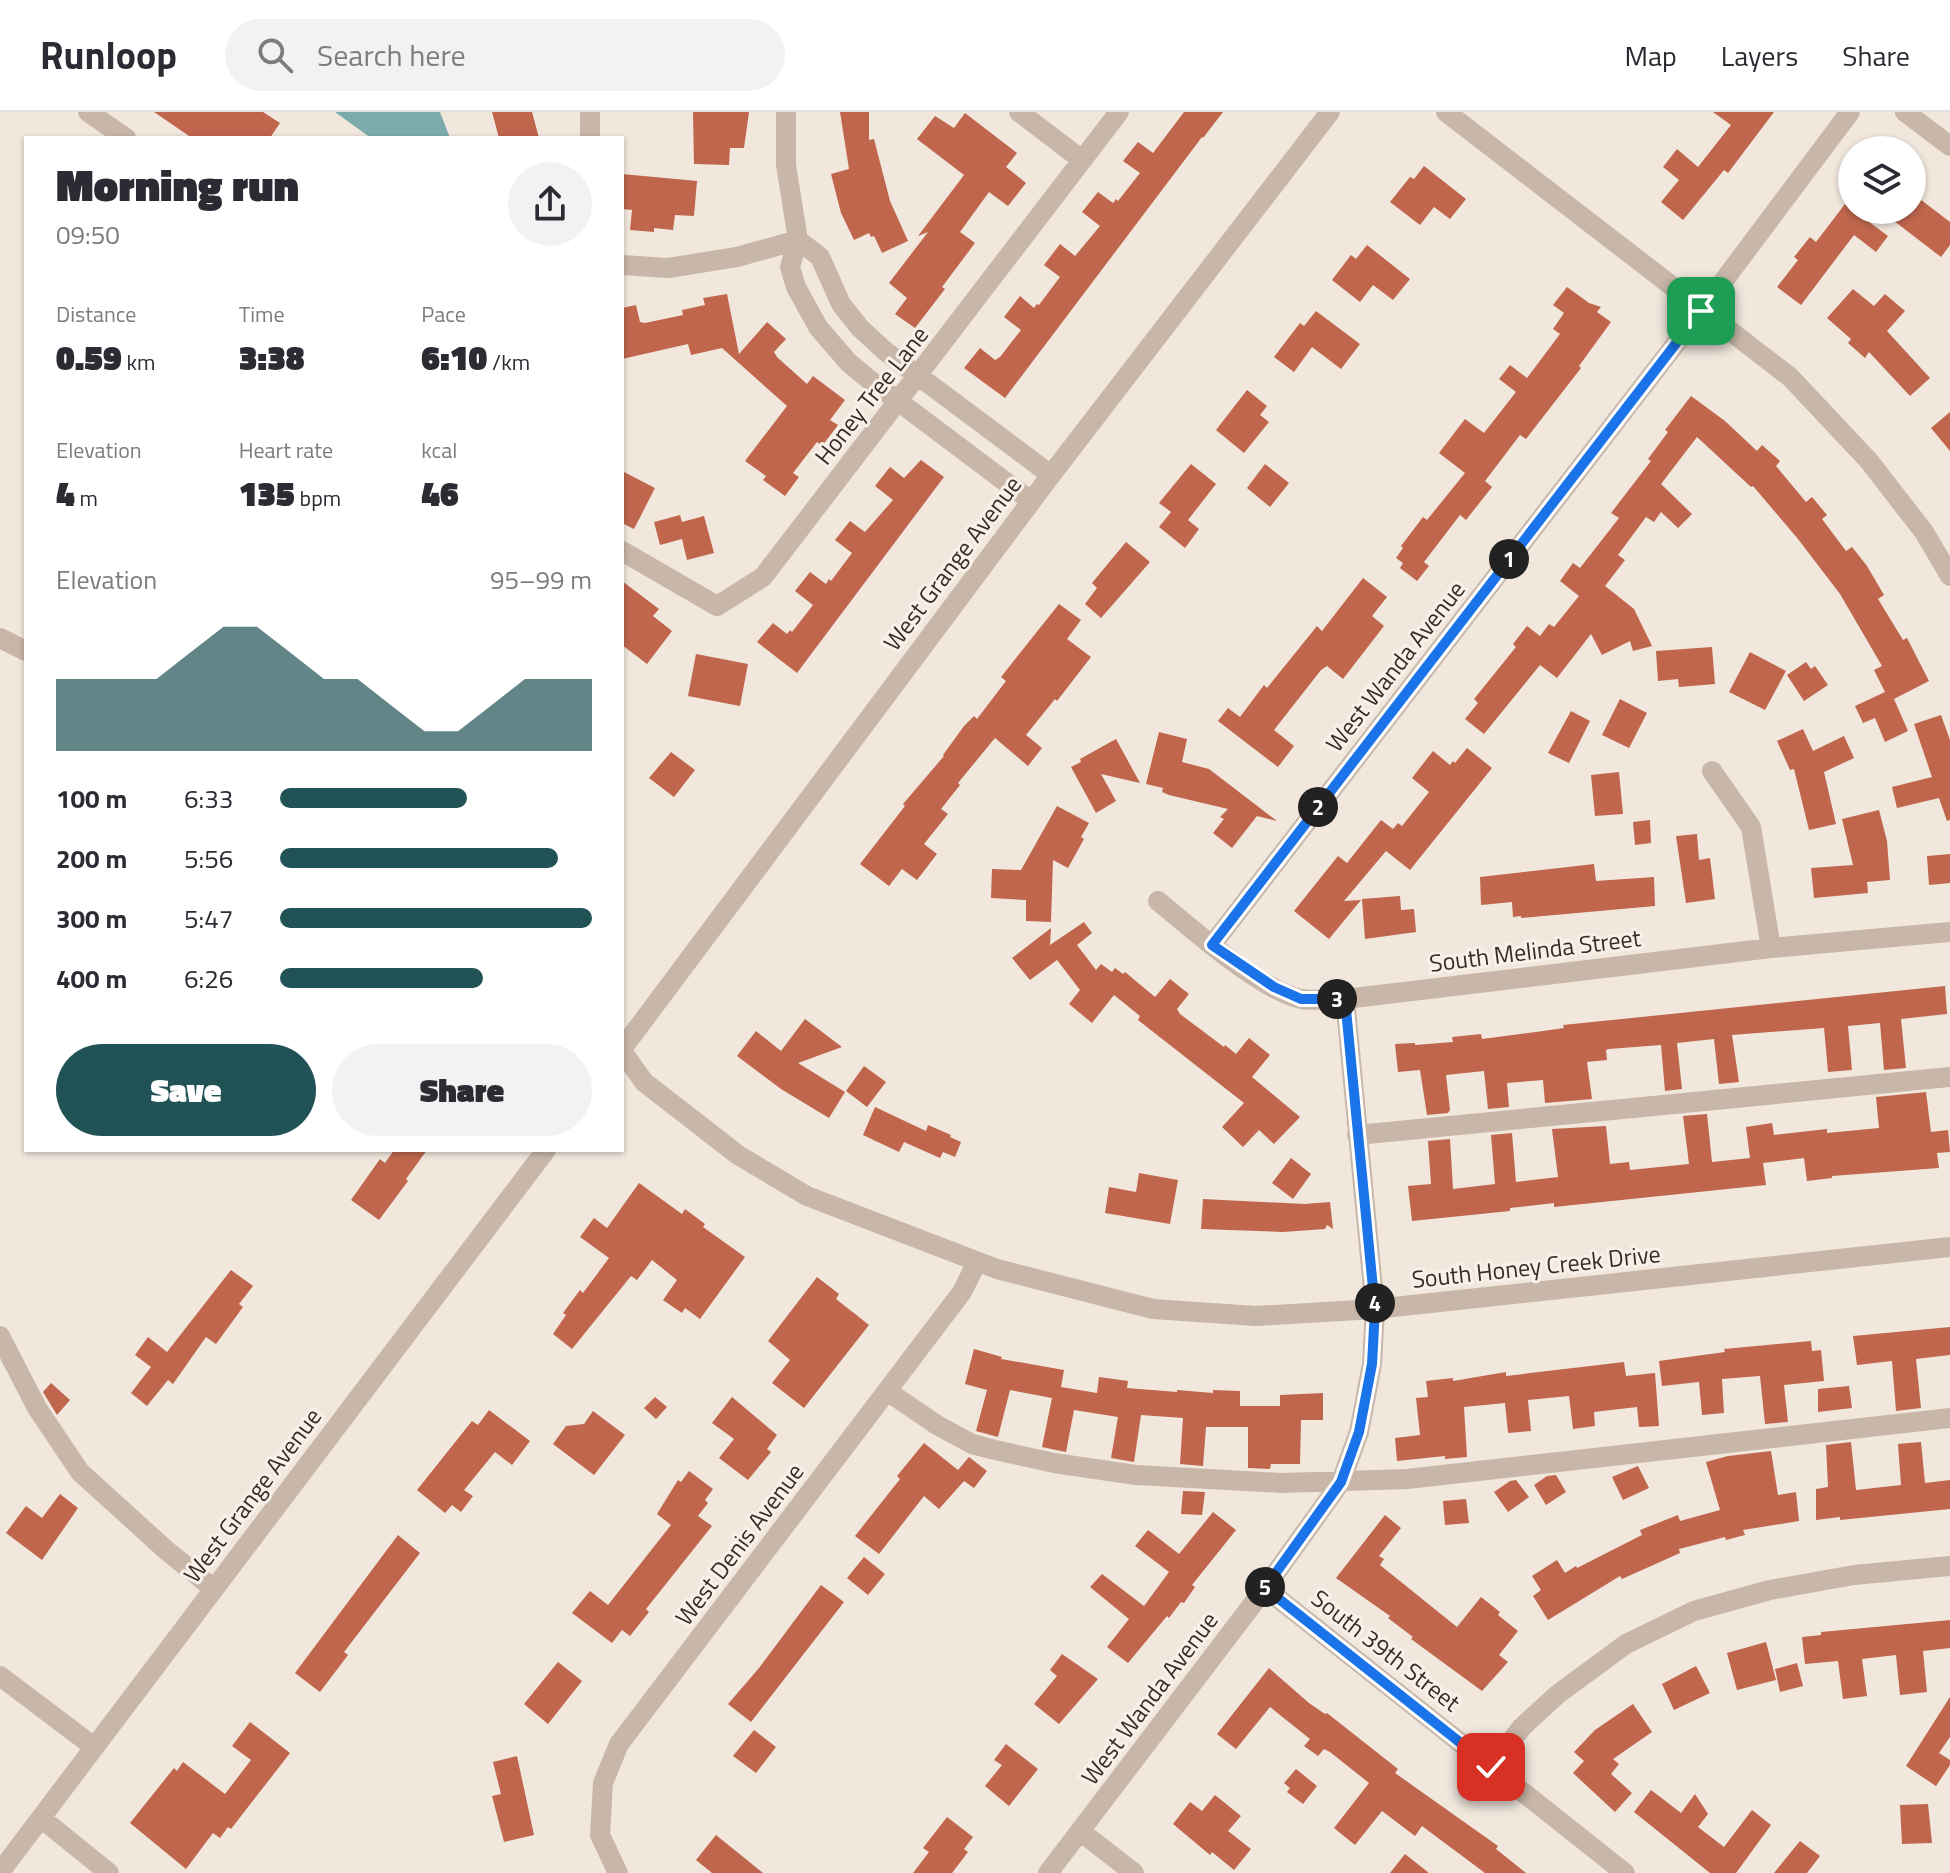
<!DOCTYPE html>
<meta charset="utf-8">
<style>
:root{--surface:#fff;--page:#f2f2f3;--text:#2b2b33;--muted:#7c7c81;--line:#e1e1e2;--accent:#215255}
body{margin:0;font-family:"Titillium Web",sans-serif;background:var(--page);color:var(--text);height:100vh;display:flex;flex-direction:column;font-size:30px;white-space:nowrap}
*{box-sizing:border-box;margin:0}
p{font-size:26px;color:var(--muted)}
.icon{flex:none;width:44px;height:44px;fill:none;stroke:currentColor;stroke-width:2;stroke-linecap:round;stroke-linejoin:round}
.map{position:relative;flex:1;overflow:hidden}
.side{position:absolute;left:24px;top:24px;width:600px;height:1016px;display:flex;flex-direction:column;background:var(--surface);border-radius:0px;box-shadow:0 2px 6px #0004}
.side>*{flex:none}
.buttons{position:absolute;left:1838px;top:24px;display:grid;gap:16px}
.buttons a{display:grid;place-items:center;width:88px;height:88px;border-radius:50%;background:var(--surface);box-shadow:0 2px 6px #0004;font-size:40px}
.pin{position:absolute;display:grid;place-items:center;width:68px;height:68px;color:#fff;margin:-34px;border-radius:16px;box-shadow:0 4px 12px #0006}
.km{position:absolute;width:40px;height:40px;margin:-20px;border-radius:50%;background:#222;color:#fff;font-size:22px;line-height:40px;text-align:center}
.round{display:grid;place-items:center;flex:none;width:84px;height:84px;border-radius:42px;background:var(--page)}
.head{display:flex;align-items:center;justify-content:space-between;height:136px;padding:0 32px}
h1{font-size:44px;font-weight:800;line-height:60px}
.stats{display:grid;grid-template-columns:repeat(3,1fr);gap:12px;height:136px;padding:8px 32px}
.stats div{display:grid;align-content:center}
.stats b{font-size:34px;font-weight:800}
.stats small{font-size:22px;font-weight:400}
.stats p{font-size:22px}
.chart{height:224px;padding:16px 32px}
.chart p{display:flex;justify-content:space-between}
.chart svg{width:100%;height:144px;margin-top:8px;fill:var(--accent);opacity:.7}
.button{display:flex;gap:16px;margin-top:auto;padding:16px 32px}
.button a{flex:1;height:92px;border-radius:48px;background:var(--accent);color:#fff;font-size:32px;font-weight:800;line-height:92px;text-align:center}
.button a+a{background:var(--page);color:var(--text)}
ul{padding:0 32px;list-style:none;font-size:26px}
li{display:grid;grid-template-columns:128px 96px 1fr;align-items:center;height:60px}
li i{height:20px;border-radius:10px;background:var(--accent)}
header{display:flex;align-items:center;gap:48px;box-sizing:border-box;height:112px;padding:0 40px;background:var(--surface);border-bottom:2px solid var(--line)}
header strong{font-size:38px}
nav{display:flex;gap:44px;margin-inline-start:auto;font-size:28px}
.search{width:560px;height:72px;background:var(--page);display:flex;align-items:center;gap:20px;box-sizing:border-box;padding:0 28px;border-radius:44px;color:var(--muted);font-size:30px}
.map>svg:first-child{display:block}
.water{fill:#7dabac}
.building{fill:#bf664d}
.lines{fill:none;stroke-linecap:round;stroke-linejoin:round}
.minor{stroke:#c8b7a9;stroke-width:20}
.route-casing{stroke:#fff;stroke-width:16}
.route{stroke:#1a73e8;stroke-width:10}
.labels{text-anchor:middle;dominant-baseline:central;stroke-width:6;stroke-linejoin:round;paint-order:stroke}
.street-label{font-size:24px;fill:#362d29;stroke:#f9f1e9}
</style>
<header>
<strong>Runloop</strong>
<div class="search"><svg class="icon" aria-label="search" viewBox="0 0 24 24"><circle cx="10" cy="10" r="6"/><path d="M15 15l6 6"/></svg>Search here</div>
<nav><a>Map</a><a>Layers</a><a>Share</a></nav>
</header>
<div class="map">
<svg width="1950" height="1761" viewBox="0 0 1950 1761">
<rect width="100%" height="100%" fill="#f1e7dd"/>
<path class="water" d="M335,0H440L450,26H371Z"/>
<path class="building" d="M154,0H263L280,11L270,26H192Z
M492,0H532L539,26H499Z
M693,0H749L744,36H730L729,53L694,52Z
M840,0H869V28L874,27L890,89L908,129L882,141L874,124L871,125L869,121L854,128L841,101L831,62L849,57Z
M1184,0H1223L1203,26L1202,25L1005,286L964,256L980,236L995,248L1000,245L1021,218L1004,205L1020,184L1034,196L1037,192L1039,193L1060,165L1044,153L1060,132L1075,144L1100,114L1082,100L1098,80L1113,91L1116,87L1118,89L1140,61L1123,49L1138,30L1153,41Z
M1713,0H1774L1728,61L1724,58L1683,108L1661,90L1679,68L1663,55L1677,37L1698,55L1731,13Z
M965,1L1017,41L1006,55L1026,71L1008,94L989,80L960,120L975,131L942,175L945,177L915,216L895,202L907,186L889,171L928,120L918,124L964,63L917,27L935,4L954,16Z
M1424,54L1466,87L1450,107L1434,95L1420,113L1390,90L1410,65L1414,67Z
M622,62L697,69L694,104L675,103L673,118L654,116V120L630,118L632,98L622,97Z
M1912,81L1950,110V133L1941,145L1894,109L1903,98H1912Z
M1845,92L1888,124L1876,140L1854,123L1801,193L1777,175L1798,148L1794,145L1810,125L1816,130Z
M1367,133L1410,167L1393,188L1373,173L1360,190L1332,168L1351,143L1356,147Z
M1567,175L1589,191L1601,195L1597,200L1611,210L1579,254L1581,256L1526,327L1520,323L1485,369L1492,375L1466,408L1460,403L1424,450L1429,454L1417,469L1400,456L1403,451L1396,446L1403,436L1401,434L1423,405L1427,408L1465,361L1439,341L1465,307L1484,321L1516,280L1499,267L1510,253L1527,266L1560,222L1553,217L1564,201L1553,193Z
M1853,177L1874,194L1885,182L1905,199L1887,219L1930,266L1910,284L1869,240L1865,246L1848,231L1851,227L1827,206Z
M727,182L739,242L767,210L786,227L774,240L777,245L807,272L813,264L845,288L830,308L838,313L822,334L817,330L793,361L799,365L785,384L763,368L766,364L745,349L787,294L722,236L691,243L688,232L622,247V196L636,193L640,210L645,211L683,203L682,198L705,193L703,186Z
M1316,199L1360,232L1341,257L1312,235L1294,260L1274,245L1300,211L1304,214Z
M1247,278L1267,294L1260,303L1269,310L1244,341L1216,318Z
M1691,284L1725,309L1757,339L1762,333L1780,349L1776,354L1806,390L1812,385L1827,403L1822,407L1846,439L1852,435L1867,454L1884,483L1878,487L1903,528L1907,526L1929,569L1894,587L1908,619L1885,630L1875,606L1863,611L1855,594L1885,580L1874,558L1882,554L1840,482L1798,427L1753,374L1751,375L1697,325L1661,372L1692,402L1678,416L1661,400L1654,410L1646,405L1618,443L1625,448L1605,474L1634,497L1652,534L1633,539L1630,529L1602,543L1591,522L1557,566L1540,553L1484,622L1465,607L1478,591L1474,587L1516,535L1513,532L1527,514L1540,524L1549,512L1554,515L1579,484L1560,469L1573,451L1580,456L1619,406L1611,401L1651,349L1648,347L1668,320L1665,318Z
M1950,300V339L1931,316Z
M921,348L944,365L797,561L757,530L773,511L787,522L790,518L792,520L813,493L795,479L810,460L826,472L829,467L831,469L852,441L835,428L850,409L865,420L893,388L875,374L890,355L904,366Z
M1191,352L1216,372L1188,408L1199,417L1185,436L1159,415L1171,400L1159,391Z
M1265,352L1289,371L1270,395L1247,376Z
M622,359L655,376L634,417L622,411Z
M680,403L682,410L704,404L714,441L687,448L682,427L660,433L654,410Z
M1126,430L1150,450L1101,506L1085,492L1097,476L1092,471Z
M1363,466L1387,485L1372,504L1384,514L1343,567L1327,554L1321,558L1274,618L1294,634L1278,655L1218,609L1228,596L1240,605L1264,573L1267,576L1317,514L1322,519Z
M622,469L659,497L653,504L672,519L647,552L622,533Z
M1059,492L1081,508L1067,527L1091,545L1057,589L1055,587L1026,623L1042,636L1028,654L995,626L958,671L960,673L941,697L948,702L924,732L937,742L917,768L902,757L889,774L860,752L905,694L903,692L944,644L943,643L964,614L974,604L977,607L1006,569L1001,565Z
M1712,535L1715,572L1679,575L1678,567L1658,569L1656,539Z
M1750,540L1786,559L1765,598L1729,580Z
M696,542L748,552L740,594L688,584Z
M1806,550L1811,557L1815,554L1828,573L1804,589L1787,563Z
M1620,587L1647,601L1629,636L1602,623Z
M1571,599L1590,609L1569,651L1548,641Z
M1941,603L1950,628V708L1947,709L1939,686L1897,696L1892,675L1932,665L1914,612Z
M1803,617L1813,639L1844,624L1854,646L1824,660L1836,712L1809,718L1794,657L1790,658L1777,629Z
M1159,620L1187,627L1182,650L1209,657L1277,709L1257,704L1232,736L1213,721L1224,707L1220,705L1228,697L1169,683L1162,680L1163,676L1146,672Z
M1116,627L1140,671L1101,662L1116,689L1096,701L1071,655L1081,650L1080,647Z
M1467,636L1492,656L1410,758L1386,739L1344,789L1361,788L1329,827L1294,799L1338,744L1347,751L1381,708L1393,717L1398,711L1402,714L1429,680L1412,666L1433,639L1450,653L1453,649L1455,651Z
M671,640L695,658L674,685L649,666Z
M1619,660L1623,702L1595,704L1591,663Z
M1057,694L1089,711L1081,725L1084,727L1068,756L1053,748L1051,810L1026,809V788L991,786L992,757L1021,758Z
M1879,698L1887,729L1890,768L1867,770L1868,781L1814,786L1811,756L1853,753L1842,707Z
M1650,708L1651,731L1635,733L1633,710Z
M1697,722L1699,748L1710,746L1715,787L1686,791L1676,724Z
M1950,742V771L1929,773L1927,744Z
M1594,752L1596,769L1654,765L1655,794L1521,806V804L1513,805L1512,790L1481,793L1480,765Z
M1400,784L1401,798L1414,797L1416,820L1365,827L1362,787Z
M1084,810L1092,821L1077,833L1096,858L1101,852L1112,860L1115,856L1123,862L1125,860L1155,885L1170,867L1189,882L1177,897L1180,902L1224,935L1225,933L1236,942L1249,926L1270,943L1252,965L1300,1005L1274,1032L1259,1018L1243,1035L1222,1015L1244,991L1138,908L1140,904L1114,883L1092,911L1069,892L1080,878L1057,848L1030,868L1012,846L1051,816L1050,833Z
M1945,874L1947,902L1901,907L1906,956L1884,958L1880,911L1848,914L1852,958L1828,960L1824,916L1732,923L1739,970L1719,972L1714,927L1677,931L1682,977L1665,979L1661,933L1609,937L1606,938L1607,948L1587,950L1592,987L1545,991L1543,968L1507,971L1509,995L1488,997L1484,959L1446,963L1450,998L1448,1001L1427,1003L1420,958L1398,960L1395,932L1415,931V933L1453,930L1452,925L1481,922L1482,927L1536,920L1564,916L1563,913Z
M805,907L842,935L798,951L845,980L829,1006L781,977L737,944L756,919L781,939Z
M864,954L886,970L867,995L846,979Z
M1926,980L1931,1020L1948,1018L1950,1040L1937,1041L1939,1056L1832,1064V1066L1807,1069L1804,1046L1763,1051L1766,1073L1554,1095V1091L1510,1096V1099L1412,1109L1408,1074L1431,1072L1428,1029L1450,1027L1453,1077L1495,1072L1491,1023L1512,1021L1516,1070L1558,1065L1552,1017L1606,1014L1610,1052L1629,1050L1630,1058L1689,1052L1683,1004L1707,1002L1712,1050L1750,1046L1746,1015L1772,1011L1774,1023L1827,1017V1021L1879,1016L1876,985Z
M875,995L926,1019L928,1013L951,1023L950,1025L961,1030L955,1045L943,1040L940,1046L904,1030L899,1040L863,1023Z
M394,1038H427L406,1067L408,1069L379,1108L351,1088L380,1047L385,1051Z
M1291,1046L1311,1062L1293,1087L1272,1071Z
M1139,1061L1178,1068L1170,1112L1105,1101L1109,1075L1136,1080Z
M639,1071L682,1102L685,1097L705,1112L703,1115L745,1145L700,1207L685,1196L682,1201L663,1188L677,1168L652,1148L637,1168L631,1164L572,1237L553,1222L566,1203L563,1201L580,1178L583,1181L609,1146L580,1125L594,1106L607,1116Z
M1203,1087L1305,1092L1330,1090L1333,1117L1327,1113L1325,1117L1283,1120L1201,1117Z
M231,1158L253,1174L239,1192L243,1195L216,1232L206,1225L173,1272L168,1268L147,1294L131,1281L151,1255L135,1243L148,1225L167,1240Z
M817,1165L839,1182L836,1187L869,1213L804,1296L772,1271L790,1248L768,1229Z
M1950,1215V1243L1916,1247L1921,1296L1896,1299L1892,1249L1857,1253L1853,1224Z
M1811,1229L1812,1239L1821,1238L1824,1269L1784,1273L1788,1310L1765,1312L1760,1264L1722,1267L1724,1301L1702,1303L1699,1270L1662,1274L1659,1249L1725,1240L1724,1237Z
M974,1237L1002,1245L1001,1247L1064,1258L1061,1275L1097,1281L1099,1265L1128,1269L1127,1276L1177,1280V1278L1213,1281V1278L1240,1279V1294H1280V1283L1323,1281V1308H1301L1300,1352H1271L1270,1357L1248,1356V1315H1206L1203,1354L1180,1352L1183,1306L1141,1303L1134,1350L1111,1346L1118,1305L1074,1298L1066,1340L1056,1338L1042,1335L1052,1286L1010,1278L998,1325L976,1319L987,1278L965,1272Z
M1624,1250L1626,1264L1655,1261L1659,1314L1639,1315L1637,1295L1594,1300L1595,1314L1573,1317L1569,1284L1528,1288L1531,1319L1508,1321L1505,1291L1464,1295L1467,1345L1445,1347V1344L1397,1349L1395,1326L1420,1323L1416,1286L1428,1285L1426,1269L1453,1266V1269L1506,1260V1264Z
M51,1271L70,1288L57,1303L43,1280Z
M1849,1274L1852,1296L1818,1300V1277Z
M655,1285L667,1295L656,1307L644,1296Z
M732,1285L777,1323L767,1337L771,1340L748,1368L719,1346L734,1327L712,1311Z
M489,1298L530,1329L512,1353L495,1340L464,1378L473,1384L461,1400L452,1393L445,1401L417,1378L472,1309L478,1313Z
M593,1299L625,1323L594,1363L553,1332L566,1314L584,1312Z
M1851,1330L1856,1378L1901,1373L1898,1332L1921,1330L1925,1371L1950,1368V1397L1840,1408V1405L1816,1408V1377L1828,1375L1826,1333Z
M924,1331L958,1358L969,1345L987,1359L974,1376L964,1369L939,1397L924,1384L879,1442L855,1424L900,1367L897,1364Z
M1771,1339L1778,1383L1796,1380L1799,1409L1743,1418L1745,1423L1726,1428L1725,1425L1679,1437L1680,1441L1622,1467L1620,1464L1548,1508L1533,1484L1541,1478L1532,1464L1557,1448L1565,1461L1576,1454L1577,1456L1642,1423L1640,1418L1678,1403L1680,1409L1720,1398L1706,1350L1728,1344Z
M1638,1354L1649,1376L1623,1388L1612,1365Z
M689,1359L713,1377L705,1388L708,1391L698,1404L712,1414L646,1497L649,1500L630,1524L622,1518L612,1531L572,1501L590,1479L608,1493L671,1413L657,1402L678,1368L681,1370Z
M1556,1363L1566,1380L1546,1393L1534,1373L1547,1364Z
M1516,1368L1529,1385L1508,1400L1494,1380L1510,1369Z
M1183,1379L1205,1380L1202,1403L1181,1402Z
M60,1382L78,1396L42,1448L6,1421L26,1394L42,1406Z
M1466,1387L1469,1411L1445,1413L1443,1389Z
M1213,1400L1236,1418L1192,1473L1195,1475L1184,1491L1181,1490L1169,1506L1167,1504L1128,1551L1107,1535L1129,1507L1090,1475L1102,1462L1144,1494L1169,1460L1135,1434L1148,1418L1179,1442Z
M1385,1403L1401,1416L1379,1444L1384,1447L1380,1453L1457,1515L1481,1485L1500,1500L1498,1503L1518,1519L1499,1543L1508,1550L1482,1579L1411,1527L1413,1525L1388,1506L1390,1504L1336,1466Z
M398,1423L420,1441L344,1540L348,1543L320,1580L295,1561Z
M864,1445L885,1462L868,1483L847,1466Z
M821,1473L844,1490L751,1610L728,1592L759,1556Z
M1950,1508V1536L1923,1539L1927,1580L1900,1583L1896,1543L1862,1547L1867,1584L1843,1587L1838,1549L1805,1552L1802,1525L1821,1523V1520Z
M1766,1530L1776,1568L1737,1578L1727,1541Z
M1062,1542L1098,1567L1059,1612L1034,1592L1057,1564L1050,1558Z
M558,1550L582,1569L548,1612L524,1592Z
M1797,1551L1803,1574L1780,1580L1775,1557Z
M1696,1554L1710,1581L1674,1598L1662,1572Z
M1269,1556L1309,1591L1325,1602L1327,1601L1398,1657L1395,1661L1498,1734L1496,1737L1526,1761H1485L1422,1714L1415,1724L1382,1699L1355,1733L1334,1716L1369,1671L1330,1640L1324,1637L1318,1644L1304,1634L1310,1627L1270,1595L1236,1637L1217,1622Z
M1950,1585V1625L1939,1641L1950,1648V1653L1936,1674L1906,1654Z
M1633,1592L1652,1620L1613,1647L1619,1652L1611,1662L1632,1681L1615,1700L1573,1661L1584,1649L1574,1640L1595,1618Z
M250,1610L290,1641L231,1717L228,1715L220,1726L213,1721L186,1757L130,1711L174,1656L177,1659L183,1650L225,1682L251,1648L232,1634Z
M754,1618L776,1635L756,1661L733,1644Z
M1006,1632L1038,1657L1009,1694L985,1674L1002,1653L994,1648Z
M517,1644L534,1723L504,1730L492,1684L501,1682L493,1650Z
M1296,1657L1317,1674L1303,1692L1287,1680L1290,1676L1284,1671Z
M1651,1678L1681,1701L1695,1682L1708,1702L1698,1715L1724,1735L1752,1698L1771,1713L1736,1761H1710L1634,1700Z
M1215,1683L1241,1704L1228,1719L1251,1737L1234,1758L1212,1740L1210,1743L1173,1712L1190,1690L1202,1699Z
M1928,1692L1932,1731L1902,1732L1900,1693Z
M947,1705L973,1725L964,1737L968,1740L952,1761H913L929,1740L923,1736Z
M716,1723L763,1761H712L696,1748Z
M1800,1729L1820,1744L1807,1761H1774Z
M1405,1742L1429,1761H1390Z"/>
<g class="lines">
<path class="minor" d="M88,0L126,26
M590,0V26
M786,0V53L798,128L790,155L796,175L818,215L848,250L866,265L1031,389
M1019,0L1082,48
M1446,0L1790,265L1869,349L1924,420L1950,464
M1905,0L1950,34
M798,128L820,145L841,192L860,216L885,239L1051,363
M622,153L668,156L737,145L798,128
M622,439L717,494L763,465L1119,0
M0,526L26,539
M1712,659L1751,715L1771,836
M1158,789C1191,816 1260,878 1301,887C1315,889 1331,887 1345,887L1771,836L1950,820
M1212,833L1701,199L1850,0
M622,937L1051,363L1330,0
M622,939L644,970L738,1043L807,1084L997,1157L1153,1197L1256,1204L1375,1197L1950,1135
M1357,1023L1950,965
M0,1224L37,1296L80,1360L166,1438L214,1477
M887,1279L937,1313L972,1332L995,1338L1054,1351L1136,1363L1282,1371L1407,1367L1950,1306
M1265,1476L1625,1761
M0,1564L94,1635
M1491,1655L1522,1615L1558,1582L1626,1532L1694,1499L1770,1478L1854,1463L1950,1454
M41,1706L109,1761
M1080,1719L1134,1761
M0,1760L546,1038
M618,1761L600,1723L603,1671L619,1632L962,1180L977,1150
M1048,1761L1265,1476L1341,1370L1359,1320L1372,1252L1375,1197L1345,887"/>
</g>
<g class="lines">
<defs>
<path id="route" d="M1491,1655L1265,1476L1341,1370L1359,1320L1372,1252L1375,1197L1345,887H1301L1274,875L1212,833L1701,199"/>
</defs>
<use href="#route" class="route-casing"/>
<use href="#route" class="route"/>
</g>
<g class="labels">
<g class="street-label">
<text transform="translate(871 283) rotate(-52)">Honey Tree Lane</text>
<text transform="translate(952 451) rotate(-53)">West Grange Avenue</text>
<text transform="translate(1395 554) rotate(-52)">West Wanda Avenue</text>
<text transform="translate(1535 838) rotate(-7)">South Melinda Street</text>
<text transform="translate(1536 1154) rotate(-6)">South Honey Creek Drive</text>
<text transform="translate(252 1383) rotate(-53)">West Grange Avenue</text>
<text transform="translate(739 1432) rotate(-53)">West Denis Avenue</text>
<text transform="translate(1386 1538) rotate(38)">South 39th Street</text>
<text transform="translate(1149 1586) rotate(-53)">West Wanda Avenue</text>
</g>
</g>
</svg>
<div class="buttons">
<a><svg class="icon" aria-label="layers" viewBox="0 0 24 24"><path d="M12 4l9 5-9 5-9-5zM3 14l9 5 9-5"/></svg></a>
</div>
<div class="pin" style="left:1701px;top:199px;background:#1e9e55"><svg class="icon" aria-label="arrive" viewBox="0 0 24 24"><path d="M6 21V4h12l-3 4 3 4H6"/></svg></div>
<div class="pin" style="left:1491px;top:1655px;background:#d93025"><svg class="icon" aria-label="check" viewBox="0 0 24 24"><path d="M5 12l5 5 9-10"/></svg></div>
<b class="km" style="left:1509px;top:447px">1</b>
<b class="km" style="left:1318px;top:695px">2</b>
<b class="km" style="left:1337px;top:887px">3</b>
<b class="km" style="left:1375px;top:1191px">4</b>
<b class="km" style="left:1265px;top:1475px">5</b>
<section class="side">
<div class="head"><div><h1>Morning run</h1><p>09:50</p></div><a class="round"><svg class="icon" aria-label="share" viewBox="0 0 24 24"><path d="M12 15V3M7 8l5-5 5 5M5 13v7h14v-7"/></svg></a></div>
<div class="stats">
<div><p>Distance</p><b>0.59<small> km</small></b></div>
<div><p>Time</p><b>3:38</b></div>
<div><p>Pace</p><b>6:10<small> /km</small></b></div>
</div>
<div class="stats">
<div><p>Elevation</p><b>4<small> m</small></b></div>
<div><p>Heart rate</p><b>135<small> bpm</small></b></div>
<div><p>kcal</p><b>46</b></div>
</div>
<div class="chart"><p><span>Elevation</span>95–99 m</p>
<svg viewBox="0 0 160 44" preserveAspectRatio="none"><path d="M0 44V22L10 22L20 22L30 22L40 14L50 6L60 6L70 14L80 22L90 22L100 30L110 38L120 38L130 30L140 22L150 22L160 22V44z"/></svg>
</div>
<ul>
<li><b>100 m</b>6:33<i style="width:60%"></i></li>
<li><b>200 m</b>5:56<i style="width:89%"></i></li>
<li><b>300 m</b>5:47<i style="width:100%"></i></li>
<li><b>400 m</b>6:26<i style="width:65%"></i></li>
</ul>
<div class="button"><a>Save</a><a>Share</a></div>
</section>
</div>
